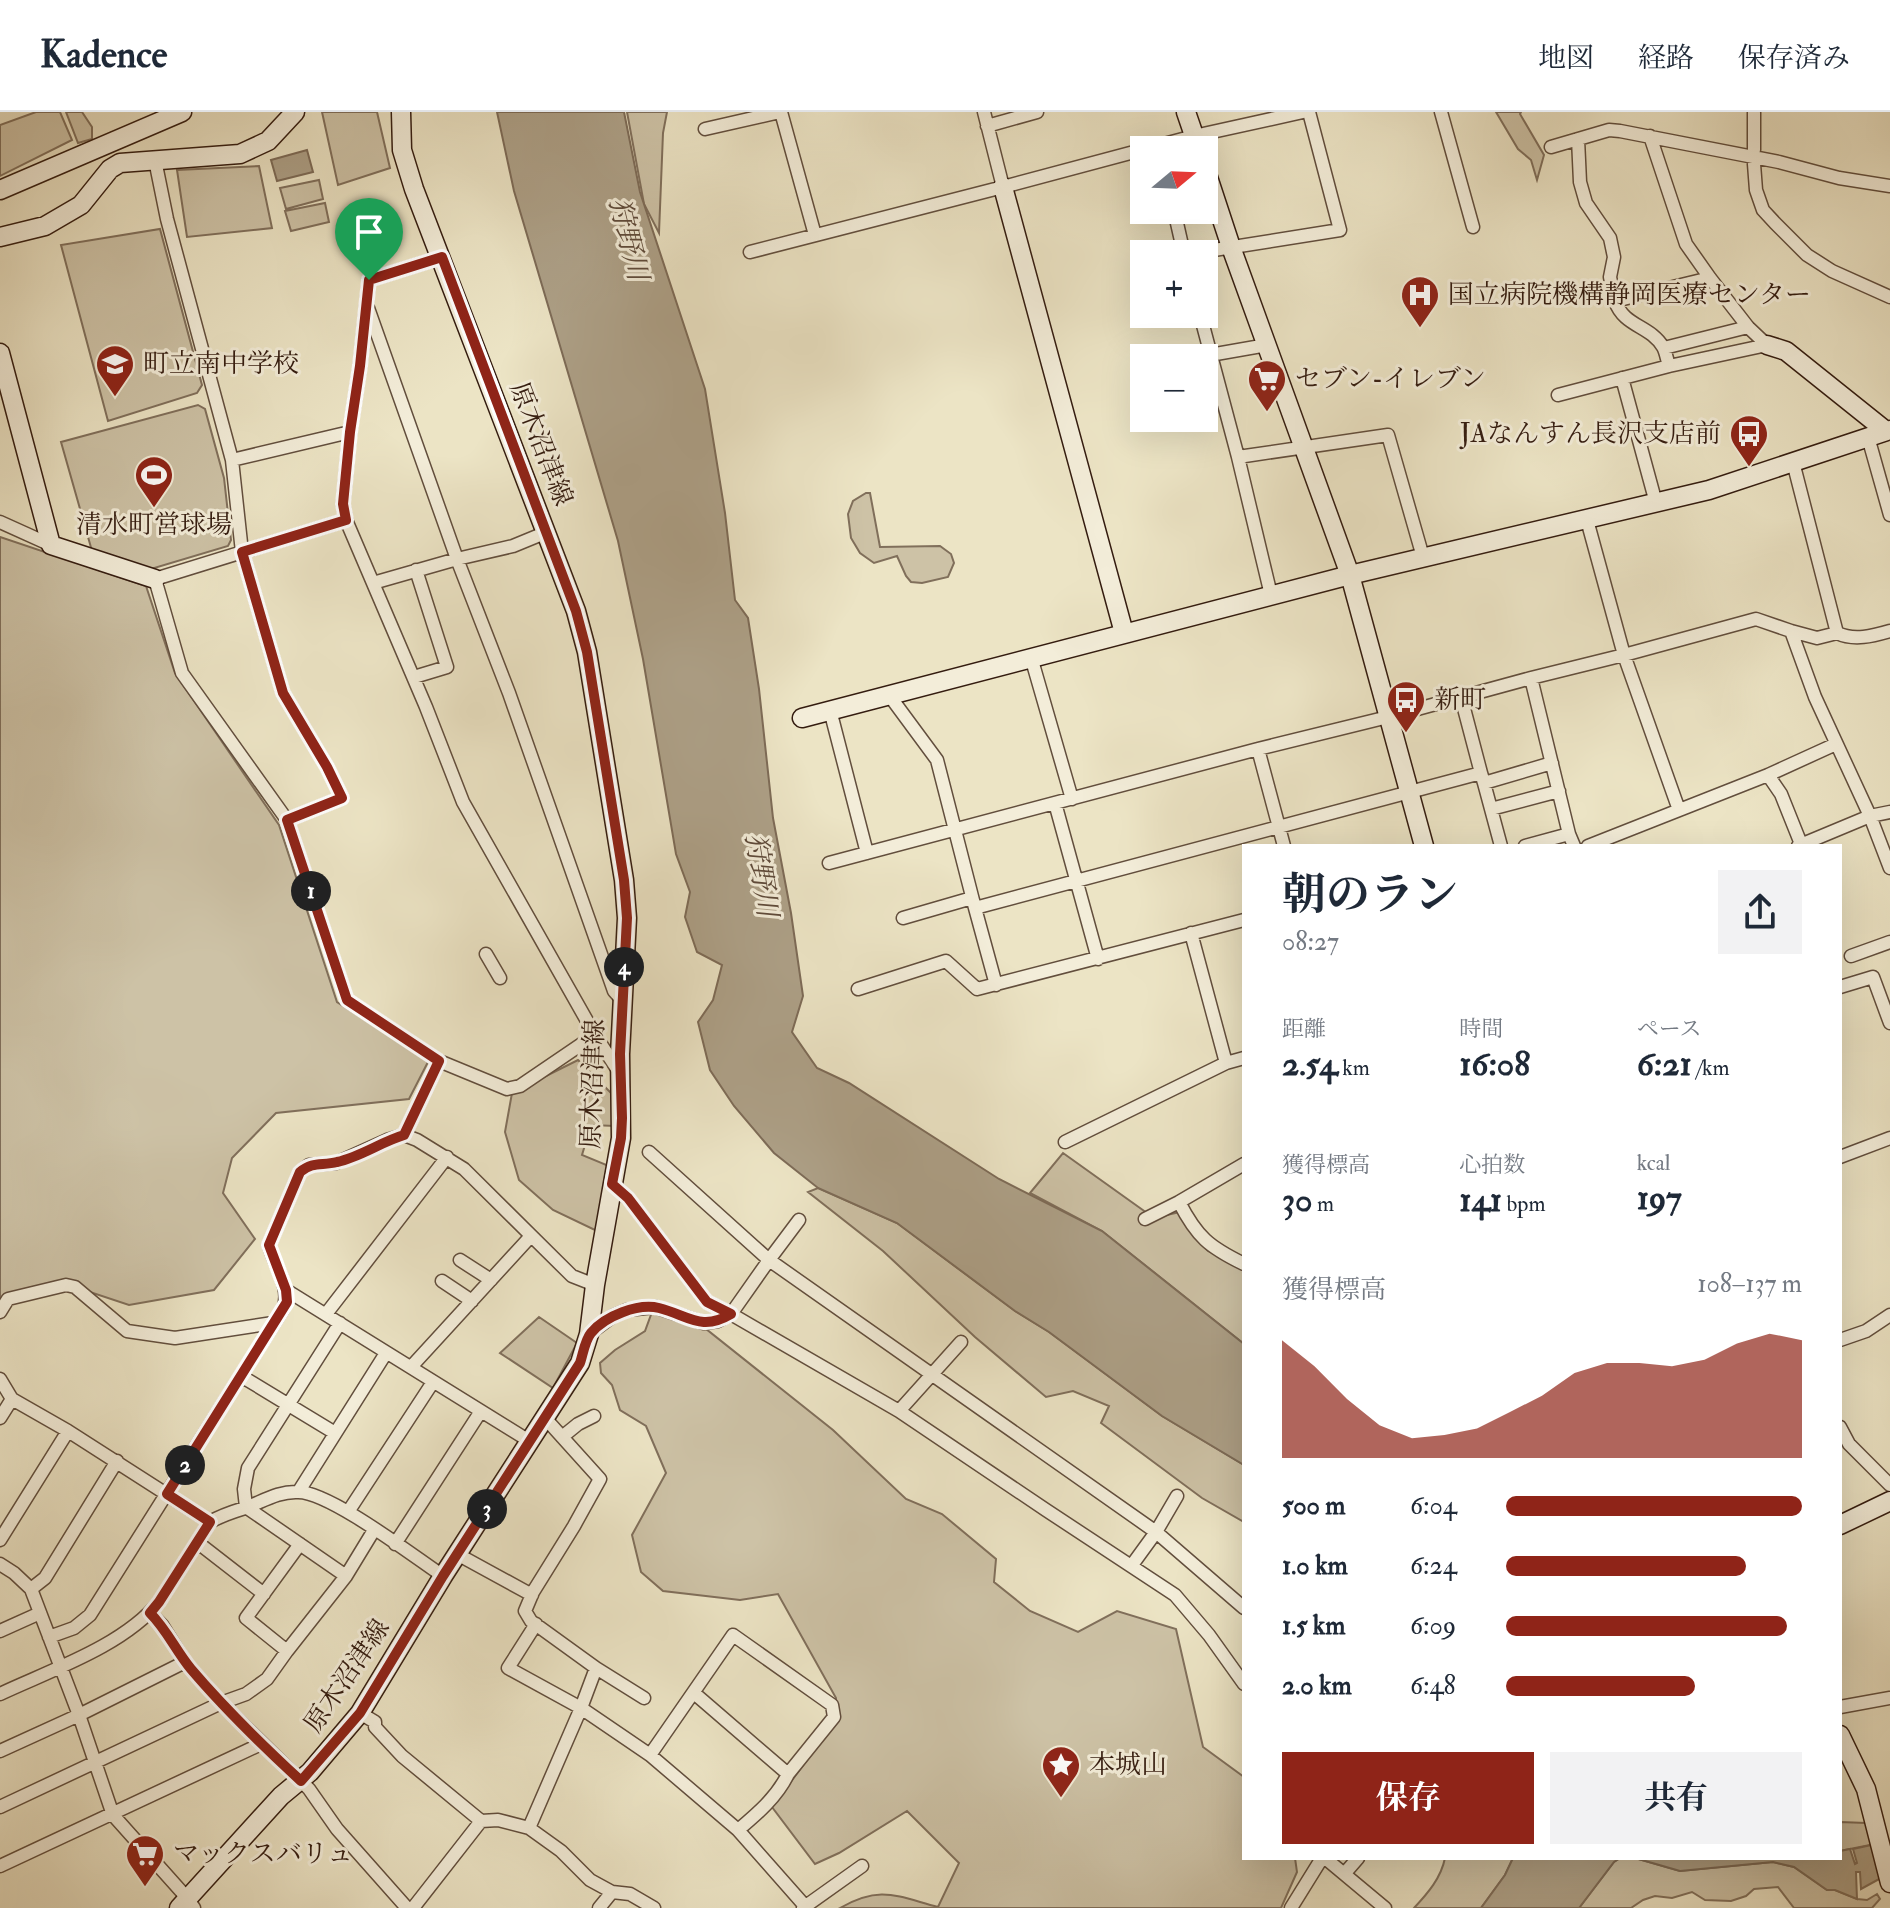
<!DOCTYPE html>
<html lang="ja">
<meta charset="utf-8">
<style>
:root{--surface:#fff;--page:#f2f2f3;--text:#1f2937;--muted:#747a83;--line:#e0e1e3;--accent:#8f2418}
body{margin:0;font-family:"IM FELL Double Pica","Noto Serif JP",serif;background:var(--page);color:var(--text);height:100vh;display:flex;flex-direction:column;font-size:30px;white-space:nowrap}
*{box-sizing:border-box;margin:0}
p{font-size:26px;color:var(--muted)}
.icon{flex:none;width:44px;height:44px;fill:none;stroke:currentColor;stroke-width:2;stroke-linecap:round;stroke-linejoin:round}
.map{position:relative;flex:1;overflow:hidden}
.details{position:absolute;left:1242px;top:732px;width:600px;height:1016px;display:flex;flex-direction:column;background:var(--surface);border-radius:0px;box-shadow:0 8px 32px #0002}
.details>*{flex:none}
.needle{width:52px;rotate:71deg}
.fabs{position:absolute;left:1130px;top:24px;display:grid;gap:16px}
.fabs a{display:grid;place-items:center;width:88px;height:88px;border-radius:0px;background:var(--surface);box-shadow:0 8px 32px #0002;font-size:40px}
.pin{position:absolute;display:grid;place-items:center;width:68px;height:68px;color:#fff;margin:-82px -34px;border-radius:50% 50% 50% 0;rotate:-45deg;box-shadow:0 0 8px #0007}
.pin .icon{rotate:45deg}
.km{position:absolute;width:40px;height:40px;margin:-20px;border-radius:50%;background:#222;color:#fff;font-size:22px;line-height:40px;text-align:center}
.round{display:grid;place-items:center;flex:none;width:84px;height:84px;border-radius:0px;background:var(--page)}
.summary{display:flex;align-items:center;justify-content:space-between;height:136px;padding:0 40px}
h1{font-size:44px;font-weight:700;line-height:60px}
.stats{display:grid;grid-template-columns:repeat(3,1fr);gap:12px;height:136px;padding:8px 40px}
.stats div{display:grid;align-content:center}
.stats b{font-size:34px;font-weight:700}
.stats small{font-size:22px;font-weight:400}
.stats p{font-size:22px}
.chart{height:224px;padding:16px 40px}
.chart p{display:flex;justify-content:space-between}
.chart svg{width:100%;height:144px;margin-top:8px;fill:var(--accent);opacity:.7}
.action{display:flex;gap:16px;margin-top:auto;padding:16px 40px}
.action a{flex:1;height:92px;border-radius:0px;background:var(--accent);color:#fff;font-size:32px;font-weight:700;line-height:92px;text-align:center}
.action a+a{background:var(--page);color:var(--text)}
ul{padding:0 40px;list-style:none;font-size:26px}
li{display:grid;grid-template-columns:128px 96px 1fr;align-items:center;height:60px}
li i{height:20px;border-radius:10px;background:var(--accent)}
header{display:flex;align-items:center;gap:48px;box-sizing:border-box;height:112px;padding:0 40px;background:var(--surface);border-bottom:2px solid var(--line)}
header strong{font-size:38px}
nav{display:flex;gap:44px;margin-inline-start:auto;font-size:28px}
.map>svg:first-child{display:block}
.green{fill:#cdc2a6;stroke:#806f5b;stroke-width:2}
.water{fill:#ada087;stroke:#7d6b57;stroke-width:2}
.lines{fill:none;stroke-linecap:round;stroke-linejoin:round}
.street-casing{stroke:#624e3d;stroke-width:15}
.secondary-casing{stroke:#341c10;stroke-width:21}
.street{stroke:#f3edd9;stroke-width:12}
.secondary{stroke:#f3edd9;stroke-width:18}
.route-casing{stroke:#fff;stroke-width:16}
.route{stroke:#8f2418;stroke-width:10}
.labels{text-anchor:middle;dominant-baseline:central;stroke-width:6;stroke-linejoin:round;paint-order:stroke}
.poi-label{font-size:26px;fill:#341c10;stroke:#f3edd9;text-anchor:start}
.street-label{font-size:26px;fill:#341c10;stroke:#f3edd9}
.water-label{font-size:28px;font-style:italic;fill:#5e4a3a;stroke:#f3edd9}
</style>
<header>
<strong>Kadence</strong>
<nav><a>地図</a><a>経路</a><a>保存済み</a></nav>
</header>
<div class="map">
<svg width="1890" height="1796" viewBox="0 0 1890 1796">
<rect width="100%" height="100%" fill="#ece4c5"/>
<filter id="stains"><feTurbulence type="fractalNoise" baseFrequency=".0025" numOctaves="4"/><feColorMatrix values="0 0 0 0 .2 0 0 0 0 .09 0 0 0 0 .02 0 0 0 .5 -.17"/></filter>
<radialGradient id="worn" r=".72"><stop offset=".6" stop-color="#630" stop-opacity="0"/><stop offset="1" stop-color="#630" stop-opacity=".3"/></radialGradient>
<path class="green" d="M36,0H60L72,28L0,64V13Z
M66,0H82L92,15V27L78,31Z
M322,0H377L390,56L338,73Z
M627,0H667L663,21L659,121L644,92Z
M1496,0H1521L1520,2L1544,43L1537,68L1531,48L1518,37Z
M259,54L272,116L187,125L177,58Z
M319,68L323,87L286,97L280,76Z
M325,91L329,110L291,119L285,99Z
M160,117L202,273L197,281L108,309L61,133Z
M198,293L205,297L224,366L231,428L228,434L151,457L92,439L61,330Z
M866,381H870L880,435L940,434L951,442L954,451L948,465L922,471L911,470L906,464L897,444L874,451L860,441L851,426L848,402L853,389Z
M0,425L146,474L175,561L279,713L337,890L429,948L409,987L276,1001L232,1046L223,1081L255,1127L214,1178L129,1193L75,1175L19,1184L0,1205Z
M578,948L611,981L615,1014L591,1013L582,1043L609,1054L597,1119L553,1098L519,1068L505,1020L512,981Z
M1063,1041L1154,1106L1180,1100L1197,1128L1208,1139L1244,1156V1232L1102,1119L1030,1081Z
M818,1076L897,1111L1015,1199L1049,1220L1162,1304L1244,1353V1410L1202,1386L1101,1311L1109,1294L1073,1279L1046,1285L975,1225L883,1139L808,1080Z
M652,1200L706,1217L833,1318L906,1387L942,1402L996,1447L994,1470L1030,1499L1078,1520L1117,1499L1176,1517L1203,1635L1244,1665V1746H1295L1297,1760L1281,1796H840C880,1773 896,1784 938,1795L959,1751L907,1699L839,1741L815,1752L772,1695L837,1608L836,1586L778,1482L740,1488L663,1479L641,1460L632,1423L666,1361L646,1314L620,1298L612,1273L601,1261L600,1251L615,1238L645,1219Z
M539,1205L577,1231L553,1276L500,1241Z
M1840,1710L1866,1711L1875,1732L1840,1739Z
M1445,1746H1513L1505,1763L1481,1796H1414C1428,1781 1441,1766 1445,1746Z
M1620,1746H1635L1680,1759L1773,1750L1794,1755L1827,1778H1835L1857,1787L1867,1788L1877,1782L1880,1787L1872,1796H1794L1778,1775L1754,1777L1746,1784L1731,1789L1705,1788L1692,1780L1672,1786L1655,1784L1643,1788L1631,1796H1579L1614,1750Z"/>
<path class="water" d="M497,0H624L640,80L705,277L725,401L735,488L748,506L759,577L773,706L791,801L803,884L792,920L817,956L849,971L999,1067L1102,1119L1244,1232V1353L1162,1304L1049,1220L1015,1199L897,1111L818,1076L774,1041L734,994L710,958L698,910L713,888L722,853L697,840L685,805L690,780L676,742L643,547L618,429L514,79Z
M307,38L313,60L277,69L271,48Z
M1890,1729V1761L1861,1777L1860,1760H1856L1857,1787L1835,1778H1827L1794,1755L1773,1750L1680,1759L1635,1746H1840V1739L1850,1737L1855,1752L1857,1751L1853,1737Z
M1513,1746H1620L1614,1750L1579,1796H1481L1505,1763Z"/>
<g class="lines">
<defs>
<path id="street" d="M781,0L815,123
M984,0L1003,75
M1441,0L1473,115
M1754,1V38
M987,14L1037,0
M705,17L780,0
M1650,24L1686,132L1710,166L1748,215L1767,233
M1578,27L1580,70L1586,91L1610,126L1614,145L1610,165L1615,189L1710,166
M1551,35L1609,18L1620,19L1779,50L1839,66L1890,74
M155,48L167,107L232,348L242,440L283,581L327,655L342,686L287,708
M1754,52L1756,78L1763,98L1775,111L1807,143L1832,159L1890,185
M1174,98L1184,142
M750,140L1003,75L1194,24L1303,0
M1189,142L1340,118L1309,0
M442,145L369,168L360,254L350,320L343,392L346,408L426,595L463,690L595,923L619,960
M1615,189C1624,215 1650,213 1663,235C1666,240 1667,248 1669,254
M368,196L457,447L509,581L614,879L622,888
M1200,202L1238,345L1271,483
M1664,236L1748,215
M1210,243L1267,233
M1622,266L1656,391
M1558,283L1669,254L1767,233
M1868,325L1890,403
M1238,345L1388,323L1423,445
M232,348L350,320
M1793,350L1837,521
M346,408L155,467L182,561L287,708L347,888L439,949L507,977L520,974L595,923
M1587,408L1624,543L1679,698
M0,410L51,433
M373,471L457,447L513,434L547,420
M1791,519L1815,585L1870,704L1890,756
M1031,545L1072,687
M414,565L447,555L416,458
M1531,566L1569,722
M889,583L937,648L975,796L1481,661L1461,585
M830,598L867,741
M1258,637L1284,734
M1481,661L1484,671L1552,651
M1768,663L1781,682L1801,732
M1484,671L1501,734
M1055,691L1098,847
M1491,697L1559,679
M1525,734L1569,722L1574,734
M1588,734L1768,663L1836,632
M1798,734L1870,704L1890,700
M829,751L1258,637L1388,605L1531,566L1624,543L1756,507L1791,519L1817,526L1837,521C1854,529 1873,524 1890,519
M975,796L996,873
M903,806L972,786
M1191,821L1226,951
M486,842L500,866
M1851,844L1890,830
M1840,875L1873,865L1890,911
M858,877L946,849L977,877L1244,808
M404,1023L439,949
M1065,1030L1226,951L1244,946
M649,1040L769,1148L799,1108
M1840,1045L1890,1026
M612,1072L628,1086L707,1190L731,1202L769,1148L1156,1420L1244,1496
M1179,1090C1197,1125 1209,1135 1244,1152
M1145,1107L1179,1090L1244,1052
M460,1148L491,1168
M442,1169L472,1189
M286,1178L531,1330
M0,1200L8,1187L66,1173L75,1175L127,1219L175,1226L273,1211
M326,1202L447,1045
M340,1211L248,1356L244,1377L246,1395L346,1464
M589,1222L613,1204L627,1198L655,1195L704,1211L718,1209L731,1202L899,1299L1046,1398L1175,1483L1209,1523L1244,1572
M1840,1228L1866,1219L1890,1203
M411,1255L531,1124
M241,1264L335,1321
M0,1267L12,1287L68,1319L210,1410
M899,1299L961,1230
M0,1306L12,1287
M1840,1315L1849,1332L1890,1373
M562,1325L578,1312L594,1304
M299,1379L386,1241
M348,1400L433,1270
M0,1428L68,1319
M197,1430L264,1482
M395,1432L481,1299
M457,1442L532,1483
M0,1452L14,1461L31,1477L79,1603L113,1703L188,1787L194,1796
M1132,1453L1156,1420L1177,1384
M31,1477L45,1466L117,1349
M150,1501L162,1513L185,1550L221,1591L309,1677L337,1717L407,1796
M536,1512L508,1556L581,1596L650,1643L738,1718L805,1794
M0,1519L40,1501
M49,1525L74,1516L90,1503L283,1197C292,1177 274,1153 269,1133L300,1060L309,1053L336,1051L387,1028L404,1023L417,1028L464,1057L572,1164L595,1173
M287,1539L246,1506L300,1432
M596,1556L644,1586
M694,1581L788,1662
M0,1582C51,1558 123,1534 159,1490L210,1410C222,1403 232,1400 245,1396C262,1390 278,1379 298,1380C330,1380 413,1444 443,1464
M1840,1595L1890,1586
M360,1601L375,1610V1615L402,1644L481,1709L498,1708L529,1716L561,1739L590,1768L612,1780L630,1782L654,1796
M0,1639L79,1603L185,1550
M650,1643L733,1523L832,1593L834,1605L788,1662C777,1685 757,1702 738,1718
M0,1695L221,1591L246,1582L267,1567L287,1539L346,1464L374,1418
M529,1716L581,1596L596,1556L531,1509L525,1499L533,1480L574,1414L600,1367L545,1306
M1325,1746L1385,1796
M0,1754L261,1632
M1345,1761L1358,1746
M413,1796L481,1709
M599,1796L612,1780
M803,1796L862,1754
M1291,1796L1322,1746"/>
<path id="secondary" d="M1186,0L1199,38
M1204,53L1231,135L1350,463L1424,734
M1003,75L1124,521
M0,78L182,0
M0,125L45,114L81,93L110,57L120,51L240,42L268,29L295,0
M1767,233L1786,239L1886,319
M0,241L51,433L155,467
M802,606L1350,463L1709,378L1890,318
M1840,1413L1890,1389
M1840,1623L1866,1677L1890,1771
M179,1796L281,1684L310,1660L360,1601L443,1464L580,1251L589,1222L595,1173L621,1026L620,942L627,806L624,768L587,540L576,499L414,77L402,38L401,0"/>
</defs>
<use href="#street" class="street-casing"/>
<use href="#secondary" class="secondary-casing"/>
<use href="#street" class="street"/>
<use href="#secondary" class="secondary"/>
</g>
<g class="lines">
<defs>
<path id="route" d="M442,145L576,499L587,540L624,768L627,806L620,942L622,1006L621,1026L612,1072L628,1086L707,1190L731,1202C701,1220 688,1203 659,1196C638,1191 605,1204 591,1221C585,1228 583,1242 580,1251L443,1464L360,1601L301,1669C262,1633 225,1597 191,1557C176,1539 167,1518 150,1501L159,1490L210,1410L167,1382L287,1190L286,1178L269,1133L300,1060C313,1049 322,1054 337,1050C360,1045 381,1030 404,1023L439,949L347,888L287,708L342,686L327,655L283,581L242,440L346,408L343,392L350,320L360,254L369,168Z"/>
</defs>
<use href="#route" class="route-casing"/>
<use href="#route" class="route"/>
</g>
<defs>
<symbol id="hospital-pin" viewBox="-11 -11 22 30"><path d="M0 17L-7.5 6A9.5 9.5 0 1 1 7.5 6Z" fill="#8f2418" stroke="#f3edd9"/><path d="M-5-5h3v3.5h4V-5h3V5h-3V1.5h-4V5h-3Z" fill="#fff"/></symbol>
<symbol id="school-pin" viewBox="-11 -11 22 30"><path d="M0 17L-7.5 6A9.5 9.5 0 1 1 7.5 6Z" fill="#8f2418" stroke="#f3edd9"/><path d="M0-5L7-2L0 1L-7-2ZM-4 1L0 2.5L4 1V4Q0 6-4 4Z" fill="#fff"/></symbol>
<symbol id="supermarket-pin" viewBox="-11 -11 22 30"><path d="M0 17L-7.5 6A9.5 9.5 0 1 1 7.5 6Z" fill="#8f2418" stroke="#f3edd9"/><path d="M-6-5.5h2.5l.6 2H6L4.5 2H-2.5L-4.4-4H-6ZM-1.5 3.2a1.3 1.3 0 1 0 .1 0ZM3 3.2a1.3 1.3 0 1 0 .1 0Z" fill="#fff"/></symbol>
<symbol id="bus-pin" viewBox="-11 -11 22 30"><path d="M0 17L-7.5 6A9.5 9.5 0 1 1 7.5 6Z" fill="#8f2418" stroke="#f3edd9"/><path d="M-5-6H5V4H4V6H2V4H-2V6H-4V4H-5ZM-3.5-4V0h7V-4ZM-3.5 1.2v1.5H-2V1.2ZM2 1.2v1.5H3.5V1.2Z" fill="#fff"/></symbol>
<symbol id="stadium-pin" viewBox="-11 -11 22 30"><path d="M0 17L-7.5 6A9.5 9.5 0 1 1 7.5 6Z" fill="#8f2418" stroke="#f3edd9"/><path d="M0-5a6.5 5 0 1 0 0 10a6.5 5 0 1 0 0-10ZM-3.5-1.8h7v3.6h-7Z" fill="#fff"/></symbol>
<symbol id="sight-pin" viewBox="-11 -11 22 30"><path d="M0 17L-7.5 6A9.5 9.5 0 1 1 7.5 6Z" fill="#8f2418" stroke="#f3edd9"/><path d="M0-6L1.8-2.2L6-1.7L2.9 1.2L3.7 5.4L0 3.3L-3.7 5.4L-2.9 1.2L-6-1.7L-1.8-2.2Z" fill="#fff"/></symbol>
</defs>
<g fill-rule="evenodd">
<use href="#hospital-pin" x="1398" y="161" width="44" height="60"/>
<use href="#school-pin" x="93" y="230" width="44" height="60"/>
<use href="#supermarket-pin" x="1245" y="245" width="44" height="60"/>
<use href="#bus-pin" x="1727" y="300" width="44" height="60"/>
<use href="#stadium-pin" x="132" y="341" width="44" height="60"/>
<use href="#bus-pin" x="1384" y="566" width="44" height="60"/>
<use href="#sight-pin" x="1039" y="1631" width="44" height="60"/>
<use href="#supermarket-pin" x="123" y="1720" width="44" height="60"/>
</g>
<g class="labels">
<g class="poi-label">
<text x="1448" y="183">国立病院機構静岡医療センター</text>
<text x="143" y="252">町立南中学校</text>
<text x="1295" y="267">セブン-イレブン</text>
<text x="1721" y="322" text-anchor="end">JAなんすん長沢支店前</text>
<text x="154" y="413" text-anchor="middle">清水町営球場</text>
<text x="1434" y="588">新町</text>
<text x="1089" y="1653">本城山</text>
<text x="173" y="1742">マックスバリュ</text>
</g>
<g class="street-label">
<text transform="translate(541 332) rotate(69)">原木沼津線</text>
<text transform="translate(593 972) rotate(-88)">原木沼津線</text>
<text transform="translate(347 1564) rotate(-56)">原木沼津線</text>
</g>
<g class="water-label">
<text transform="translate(628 127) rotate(76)">狩野川</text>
<text transform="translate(761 763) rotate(81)">狩野川</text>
</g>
</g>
<rect width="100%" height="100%" filter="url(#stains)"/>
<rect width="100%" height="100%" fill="url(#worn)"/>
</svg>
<div class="fabs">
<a><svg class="needle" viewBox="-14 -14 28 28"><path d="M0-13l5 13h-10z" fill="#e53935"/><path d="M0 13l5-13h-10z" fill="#747a83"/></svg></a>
<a>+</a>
<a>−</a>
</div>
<div class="pin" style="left:369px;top:168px;background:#1e9e55"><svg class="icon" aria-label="arrive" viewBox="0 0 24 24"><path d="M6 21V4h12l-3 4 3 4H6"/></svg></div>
<b class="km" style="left:311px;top:779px">1</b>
<b class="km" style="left:185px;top:1353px">2</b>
<b class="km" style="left:487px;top:1397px">3</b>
<b class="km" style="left:624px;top:855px">4</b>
<section class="details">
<div class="summary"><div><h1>朝のラン</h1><p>08:27</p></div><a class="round"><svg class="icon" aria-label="share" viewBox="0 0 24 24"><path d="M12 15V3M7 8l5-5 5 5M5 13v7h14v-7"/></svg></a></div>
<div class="stats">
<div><p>距離</p><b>2.54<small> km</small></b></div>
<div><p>時間</p><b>16:08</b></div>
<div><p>ペース</p><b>6:21<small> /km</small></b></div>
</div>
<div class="stats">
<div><p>獲得標高</p><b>30<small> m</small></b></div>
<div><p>心拍数</p><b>141<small> bpm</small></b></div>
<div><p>kcal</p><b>197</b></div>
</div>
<div class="chart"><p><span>獲得標高</span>108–137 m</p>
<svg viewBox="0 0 160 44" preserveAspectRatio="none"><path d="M0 44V8L10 16L20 26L30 34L40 38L50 37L60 35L70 30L80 25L90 18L100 15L110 15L120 16L130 14L140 9L150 6L160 8V44z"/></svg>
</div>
<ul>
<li><b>500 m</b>6:04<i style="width:100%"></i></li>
<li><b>1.0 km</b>6:24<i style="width:81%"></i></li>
<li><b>1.5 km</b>6:09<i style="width:95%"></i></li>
<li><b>2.0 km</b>6:48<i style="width:64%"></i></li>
</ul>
<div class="action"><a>保存</a><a>共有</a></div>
</section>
</div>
